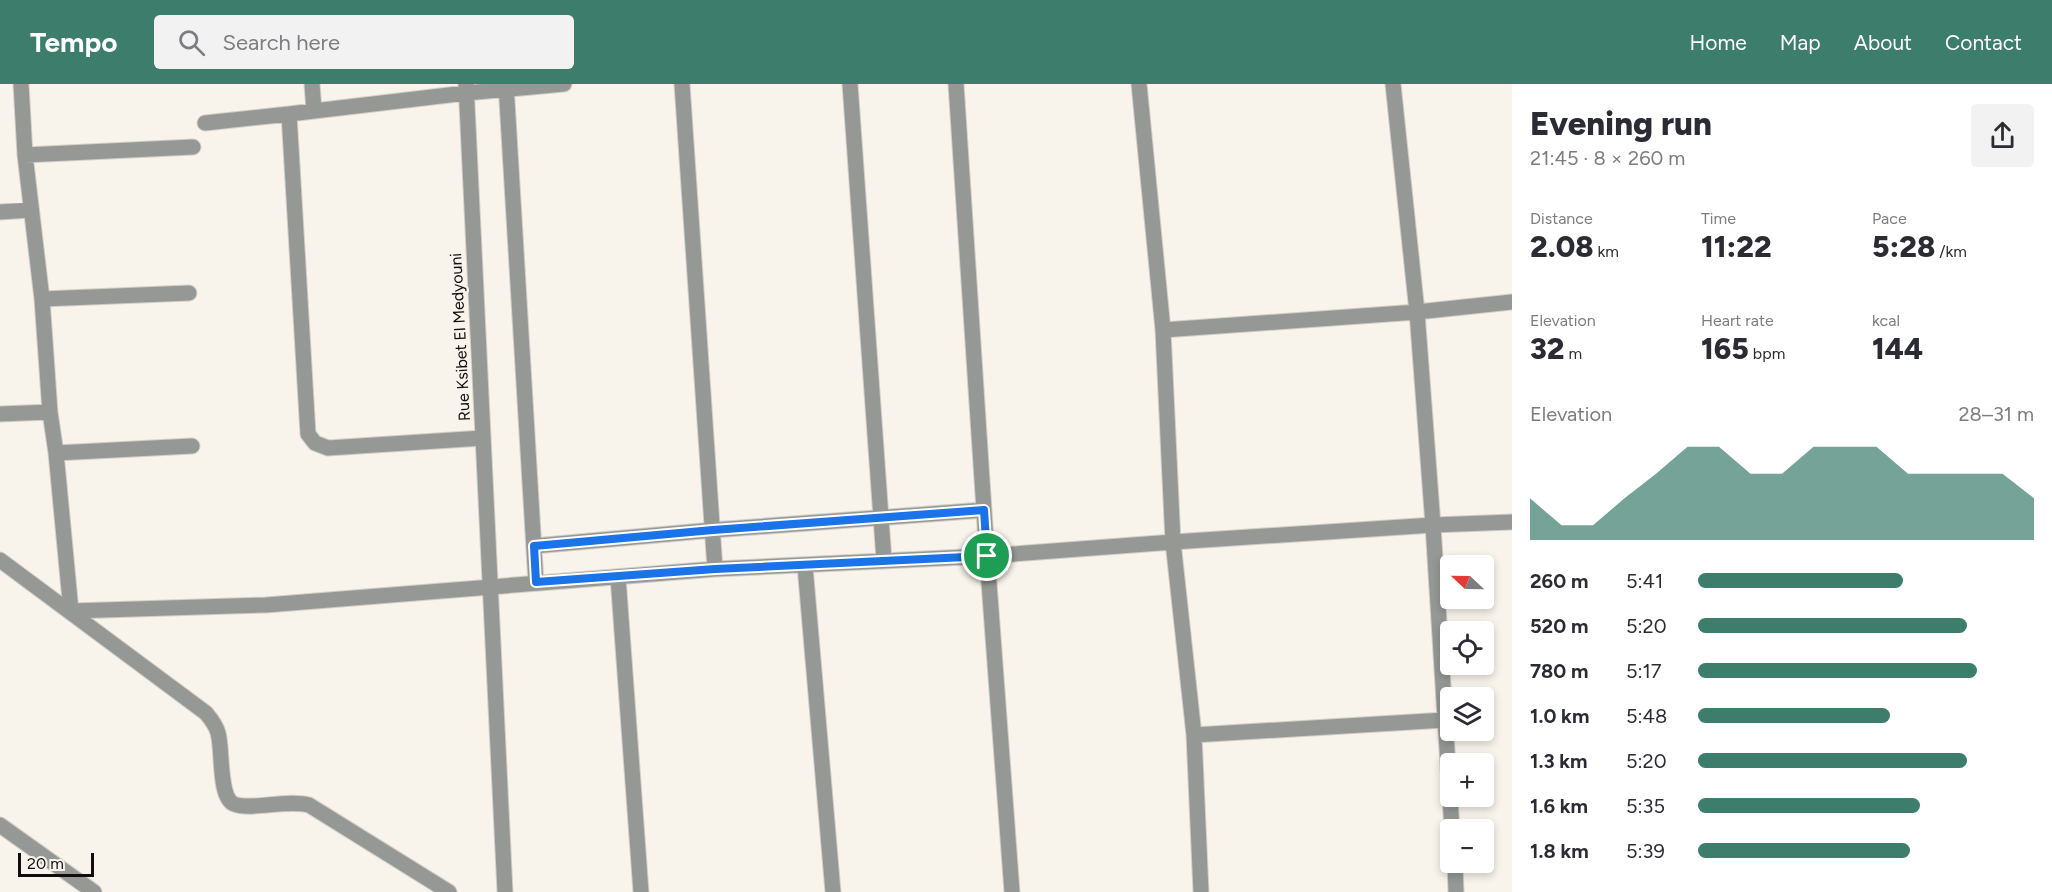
<!DOCTYPE html>
<meta charset="utf-8">
<style>
:root{--surface:#fff;--page:#f2f2f3;--text:#2b2b33;--muted:#7c7c81;--accent:#3c7d6c}
body{margin:0;font-family:Figtree,sans-serif;background:var(--page);color:var(--text);height:100vh;display:flex;flex-direction:column;font-size:22px;white-space:nowrap}
*{box-sizing:border-box;margin:0}
p{font-size:20px;color:var(--muted)}
.icon{flex:none;width:33px;height:33px;fill:none;stroke:currentColor;stroke-width:2;stroke-linecap:round;stroke-linejoin:round}
.map{position:relative;flex:1;overflow:hidden}
.sheet{display:flex;flex-direction:column;background:var(--surface);width:540px}
.sheet>*{flex:none}
.needle{width:39px;rotate:292deg}
.controls{position:absolute;left:1440px;top:471px;display:grid;gap:12px}
.controls a{display:grid;place-items:center;width:54px;height:54px;border-radius:6px;background:var(--surface);box-shadow:0 3px 9px #0003;font-size:30px}
.scale{position:absolute;left:18px;bottom:15px;width:76px;box-sizing:border-box;padding-left:6px;border:3px solid #100e0c;border-top:0;font-size:16px;line-height:21px;white-space:nowrap;color:#100e0c;-webkit-text-stroke:4px #f8f3eb;paint-order:stroke}
.pin{position:absolute;display:grid;place-items:center;width:51px;height:51px;color:#fff;margin:-26px;border:3px solid #fff;border-radius:50%;box-shadow:0 2px 6px #0007}
.round{display:grid;place-items:center;flex:none;width:63px;height:63px;border-radius:6px;background:var(--page)}
.overview{display:flex;align-items:center;justify-content:space-between;height:102px;padding:0 18px}
h1{font-size:33px;font-weight:800;line-height:45px}
.metrics{display:grid;grid-template-columns:repeat(3,1fr);gap:9px;height:102px;padding:6px 18px}
.metrics div{display:grid;align-content:center}
.metrics b{font-size:30px;font-weight:800}
.metrics small{font-size:16px;font-weight:400}
.metrics p{font-size:16px}
.chart{height:168px;padding:12px 18px}
.chart p{display:flex;justify-content:space-between}
.chart svg{width:100%;height:108px;margin-top:6px;fill:var(--accent);opacity:.7}
ul{padding:0 18px;list-style:none;font-size:20px}
li{display:grid;grid-template-columns:96px 72px 1fr;align-items:center;height:45px}
li i{height:15px;border-radius:8px;background:var(--accent)}
header{display:flex;align-items:center;gap:36px;box-sizing:border-box;height:84px;padding:0 30px;background:var(--accent);color:#fff}
header strong{font-size:28px}
nav{display:flex;gap:33px;margin-inline-start:auto;font-size:21px}
.search{width:420px;height:54px;background:var(--page);display:flex;align-items:center;gap:15px;box-sizing:border-box;padding:0 21px;border-radius:6px;color:var(--muted);font-size:22px}
main{display:flex;flex:1;min-height:0}
.map>svg:first-child{display:block}
.lines{fill:none;stroke-linecap:round;stroke-linejoin:round}
.minor-casing{stroke:#d3cec7;stroke-width:17}
.tertiary-casing{stroke:#d3cec7;stroke-width:17}
.minor{stroke:#959895;stroke-width:15}
.tertiary{stroke:#959895;stroke-width:15}
.route-casing{stroke:#fff;stroke-width:12}
.route{stroke:#1a73e8;stroke-width:8}
.labels{text-anchor:middle;dominant-baseline:central;stroke-width:5;stroke-linejoin:round;paint-order:stroke}
.street-label{font-size:16px;fill:#100e0c;stroke:#f8f3eb}
</style>
<header>
<strong>Tempo</strong>
<div class="search"><svg class="icon" aria-label="search" viewBox="0 0 24 24"><circle cx="10" cy="10" r="6"/><path d="M15 15l6 6"/></svg>Search here</div>
<nav><a>Home</a><a>Map</a><a>About</a><a>Contact</a></nav>
</header>
<main>
<div class="map">
<svg width="1512" height="808" viewBox="0 0 1512 808">
<rect width="100%" height="100%" fill="#f8f3eb"/>
<g class="lines">
<defs>
<path id="minor" d="M21,0L25,71L42,215L50,328L56,369L71,527
M312,0L314,27L466,9L564,0
M466,0L505,808
M506,0L536,499
M682,0L715,485
M850,0L884,476
M956,0L987,472L1012,808
M1139,0L1163,246L1173,458L1194,651L1201,808
M1393,0L1417,228L1433,441L1452,746
M314,27L289,30L308,350L315,359L328,364L483,354
M205,39L289,30
M25,71L193,63
M0,128L31,126
M42,215L189,209
M1163,246L1417,228L1512,218
M0,330L50,328
M56,369L192,362
M534,462L713,446L984,426
M0,476L206,629C211,635 216,641 218,649C223,665 218,713 234,720C250,727 286,715 309,721L449,808
M805,482L833,808
M618,493L641,808
M71,527L266,521L715,485L987,472L1173,458L1433,441L1512,438
M1194,651L1445,636
M1455,778L1456,808"/>
<path id="tertiary" d="M0,741L94,808"/>
</defs>
<use href="#minor" class="minor-casing"/>
<use href="#tertiary" class="tertiary-casing"/>
<use href="#minor" class="minor"/>
<use href="#tertiary" class="tertiary"/>
</g>
<g class="lines">
<defs>
<path id="route" d="M984,426L987,472L715,485L536,498L534,462L713,446Z"/>
</defs>
<use href="#route" class="route-casing"/>
<use href="#route" class="route"/>
</g>
<g class="labels">
<g class="street-label">
<text transform="translate(460 253) rotate(-93)">Rue Ksibet El Medyouni</text>
</g>
</g>
</svg>
<div class="controls">
<a><svg class="needle" viewBox="-14 -14 28 28"><path d="M0-13l5 13h-10z" fill="#e53935"/><path d="M0 13l5-13h-10z" fill="#7c7c81"/></svg></a>
<a><svg class="icon" aria-label="locate" viewBox="0 0 24 24"><circle cx="12" cy="12" r="6"/><path d="M12 2v4M12 18v4M2 12h4M18 12h4"/></svg></a>
<a><svg class="icon" aria-label="layers" viewBox="0 0 24 24"><path d="M12 4l9 5-9 5-9-5zM3 14l9 5 9-5"/></svg></a>
<a>+</a>
<a>−</a>
</div>
<div class="scale">20 m</div>
<div class="pin" style="left:987px;top:472px;background:#1e9e55"><svg class="icon" aria-label="arrive" viewBox="0 0 24 24"><path d="M6 21V4h12l-3 4 3 4H6"/></svg></div>
</div>
<section class="sheet">
<div class="overview"><div><h1>Evening run</h1><p>21:45 · 8 × 260 m</p></div><a class="round"><svg class="icon" aria-label="share" viewBox="0 0 24 24"><path d="M12 15V3M7 8l5-5 5 5M5 13v7h14v-7"/></svg></a></div>
<div class="metrics">
<div><p>Distance</p><b>2.08<small> km</small></b></div>
<div><p>Time</p><b>11:22</b></div>
<div><p>Pace</p><b>5:28<small> /km</small></b></div>
</div>
<div class="metrics">
<div><p>Elevation</p><b>32<small> m</small></b></div>
<div><p>Heart rate</p><b>165<small> bpm</small></b></div>
<div><p>kcal</p><b>144</b></div>
</div>
<div class="chart"><p><span>Elevation</span>28–31 m</p>
<svg viewBox="0 0 160 44" preserveAspectRatio="none"><path d="M0 44V27L10 38L20 38L30 27L40 17L50 6L60 6L70 17L80 17L90 6L100 6L110 6L120 17L130 17L140 17L150 17L160 27V44z"/></svg>
</div>
<ul>
<li><b>260 m</b>5:41<i style="width:61%"></i></li>
<li><b>520 m</b>5:20<i style="width:80%"></i></li>
<li><b>780 m</b>5:17<i style="width:83%"></i></li>
<li><b>1.0 km</b>5:48<i style="width:57%"></i></li>
<li><b>1.3 km</b>5:20<i style="width:80%"></i></li>
<li><b>1.6 km</b>5:35<i style="width:66%"></i></li>
<li><b>1.8 km</b>5:39<i style="width:63%"></i></li>
</ul>
</section>
</main>
